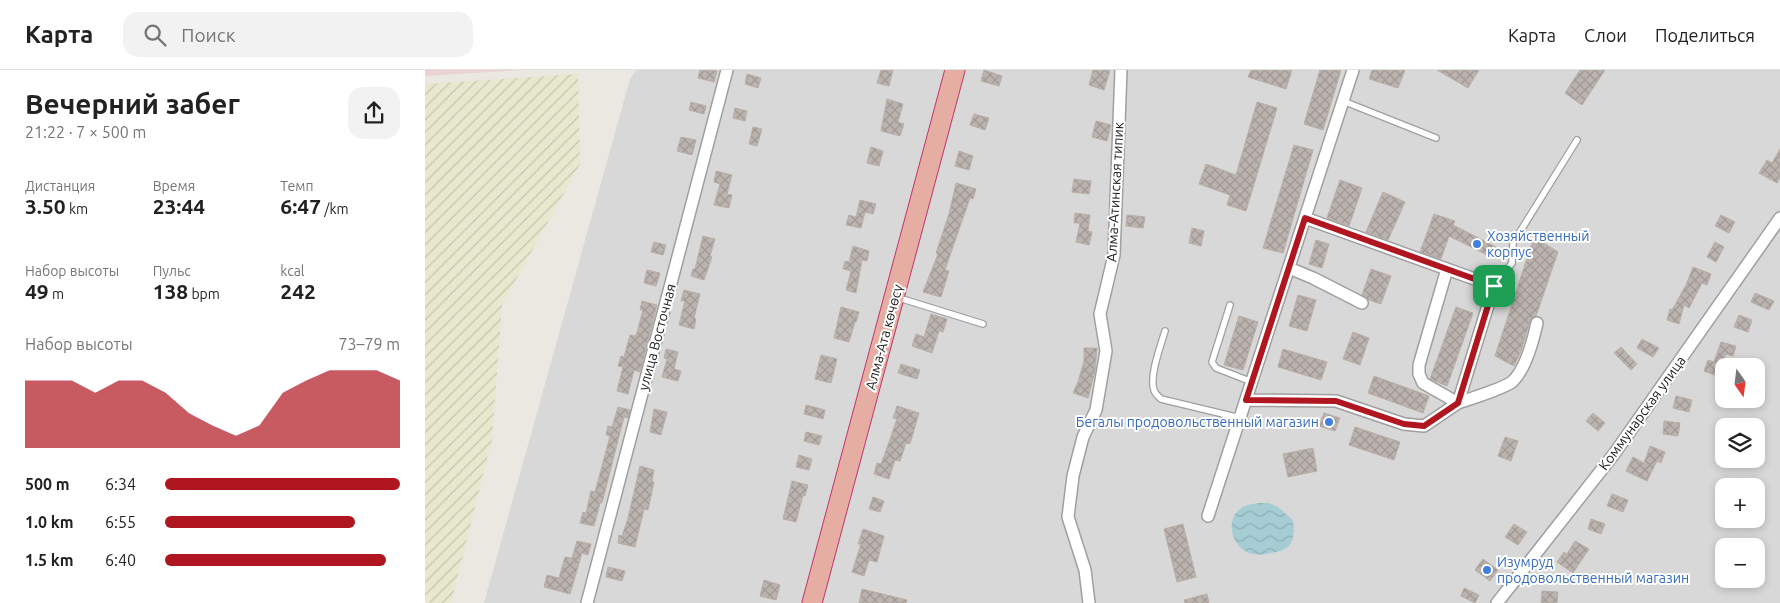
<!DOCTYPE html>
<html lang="ru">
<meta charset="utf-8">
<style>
:root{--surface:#fff;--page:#f2f2f2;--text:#222;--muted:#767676;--line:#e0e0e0;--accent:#b0161f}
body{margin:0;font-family:Ubuntu,sans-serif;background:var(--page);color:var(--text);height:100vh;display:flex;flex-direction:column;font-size:19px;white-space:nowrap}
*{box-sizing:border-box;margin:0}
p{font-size:16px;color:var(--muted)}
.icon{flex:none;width:28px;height:28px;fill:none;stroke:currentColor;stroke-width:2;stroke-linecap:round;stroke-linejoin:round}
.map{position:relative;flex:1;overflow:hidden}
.side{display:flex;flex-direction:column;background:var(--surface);width:425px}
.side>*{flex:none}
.needle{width:32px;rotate:166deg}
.buttons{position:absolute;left:1290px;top:288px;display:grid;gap:10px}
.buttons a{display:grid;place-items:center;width:50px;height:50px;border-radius:10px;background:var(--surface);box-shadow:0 2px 8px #0003;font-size:25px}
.pin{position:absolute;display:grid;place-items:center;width:42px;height:42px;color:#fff;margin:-21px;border-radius:10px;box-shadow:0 2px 8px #0006}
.round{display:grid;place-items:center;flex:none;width:52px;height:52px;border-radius:15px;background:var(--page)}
.overview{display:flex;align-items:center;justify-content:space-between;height:85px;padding:0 25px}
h1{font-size:28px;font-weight:700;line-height:38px}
.metrics{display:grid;grid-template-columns:repeat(3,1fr);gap:8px;height:85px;padding:5px 25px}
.metrics div{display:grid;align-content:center}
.metrics b{font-size:21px;font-weight:700}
.metrics small{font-size:14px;font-weight:400}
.metrics p{font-size:14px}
.chart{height:140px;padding:10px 25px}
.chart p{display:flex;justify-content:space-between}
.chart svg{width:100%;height:90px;margin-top:5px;fill:var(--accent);opacity:.7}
ul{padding:0 25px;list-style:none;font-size:16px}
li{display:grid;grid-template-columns:80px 60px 1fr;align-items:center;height:38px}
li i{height:12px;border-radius:6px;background:var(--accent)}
header{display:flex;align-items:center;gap:30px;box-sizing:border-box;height:70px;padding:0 25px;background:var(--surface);border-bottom:1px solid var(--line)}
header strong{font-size:24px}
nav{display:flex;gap:28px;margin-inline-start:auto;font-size:18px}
.search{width:350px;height:45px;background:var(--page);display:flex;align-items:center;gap:12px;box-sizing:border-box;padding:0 18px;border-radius:15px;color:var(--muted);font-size:19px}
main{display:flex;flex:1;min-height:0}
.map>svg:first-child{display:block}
.residential{fill:#d9d8d8;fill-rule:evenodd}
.commercial{fill:#ebd2d2}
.farmland{fill:url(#farmland-furrows)}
.water{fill:url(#water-waves)}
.building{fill:url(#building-cross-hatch);stroke:#bbaea6}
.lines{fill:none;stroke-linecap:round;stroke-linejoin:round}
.service-casing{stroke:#9f9f9f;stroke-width:8}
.minor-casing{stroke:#9f9f9f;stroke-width:14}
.trunk-casing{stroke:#c1376e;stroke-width:21}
.service{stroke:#fff;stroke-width:5.5}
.minor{stroke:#fff;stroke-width:11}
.trunk{stroke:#e6ada2;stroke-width:19}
.route-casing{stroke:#fff;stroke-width:10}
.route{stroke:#b0161f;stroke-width:6}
.shop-dot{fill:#3f7fe0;stroke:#fff;stroke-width:2}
.labels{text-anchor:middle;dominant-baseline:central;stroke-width:4;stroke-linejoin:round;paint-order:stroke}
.street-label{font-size:14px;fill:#1b1b1b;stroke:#fff}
.shop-label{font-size:14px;fill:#366cbe;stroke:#fff;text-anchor:start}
</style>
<header>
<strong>Карта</strong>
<div class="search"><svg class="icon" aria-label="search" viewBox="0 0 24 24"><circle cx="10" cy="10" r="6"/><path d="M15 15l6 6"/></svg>Поиск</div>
<nav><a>Карта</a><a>Слои</a><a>Поделиться</a></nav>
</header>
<main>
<section class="side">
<div class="overview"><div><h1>Вечерний забег</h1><p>21:22 · 7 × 500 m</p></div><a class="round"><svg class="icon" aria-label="share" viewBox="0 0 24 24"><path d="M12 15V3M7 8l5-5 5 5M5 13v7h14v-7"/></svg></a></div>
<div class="metrics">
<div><p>Дистанция</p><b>3.50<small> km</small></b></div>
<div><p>Время</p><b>23:44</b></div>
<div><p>Темп</p><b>6:47<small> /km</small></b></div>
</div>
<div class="metrics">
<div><p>Набор высоты</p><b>49<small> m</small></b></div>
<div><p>Пульс</p><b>138<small> bpm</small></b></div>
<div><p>kcal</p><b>242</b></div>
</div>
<div class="chart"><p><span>Набор высоты</span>73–79 m</p>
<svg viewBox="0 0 160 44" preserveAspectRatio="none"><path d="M0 44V11L10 11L20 11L30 17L40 11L50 11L60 17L70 27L80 33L90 38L100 33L110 17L120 11L130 6L140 6L150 6L160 11V44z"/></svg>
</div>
<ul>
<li><b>500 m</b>6:34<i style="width:100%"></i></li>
<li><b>1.0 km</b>6:55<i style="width:81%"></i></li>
<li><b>1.5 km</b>6:40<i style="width:94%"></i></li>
</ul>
</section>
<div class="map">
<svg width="1355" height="533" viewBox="0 0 1355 533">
<defs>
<pattern id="farmland-furrows" width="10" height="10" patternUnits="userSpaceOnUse" patternTransform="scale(1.25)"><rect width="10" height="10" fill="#e8e8ce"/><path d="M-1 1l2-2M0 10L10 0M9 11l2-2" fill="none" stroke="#c6c6b0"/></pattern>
<pattern id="water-waves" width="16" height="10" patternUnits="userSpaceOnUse" patternTransform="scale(1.25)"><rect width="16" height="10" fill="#a6cdd4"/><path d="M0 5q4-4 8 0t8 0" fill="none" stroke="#8eafb5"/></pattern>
<pattern id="building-cross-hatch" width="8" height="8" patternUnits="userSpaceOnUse" patternTransform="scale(1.25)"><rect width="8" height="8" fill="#bbb3af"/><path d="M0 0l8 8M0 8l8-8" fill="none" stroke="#a09996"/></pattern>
</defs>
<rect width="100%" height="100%" fill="#ebe7e1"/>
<path class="residential" d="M211,0H1355V533H59L205,9ZM1299,296H1331V329H1299ZM1299,356H1331V389H1299ZM1299,416H1331V449H1299ZM1299,476H1331V509H1299Z"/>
<path class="commercial" d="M0,0H97L0,6Z"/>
<path class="farmland" d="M153,4L155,94L77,235L67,369L26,533H0V14Z"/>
<path class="water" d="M844,433L853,437L868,450C870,465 869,479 851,482C844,483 836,486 828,484C809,481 798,452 815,439C823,433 834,433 844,433Z"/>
<path class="building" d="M275,0L292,1L289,12L273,8Z
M456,0H468L464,16L452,13Z
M559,0L577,6L574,16L556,11Z
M668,0H685L679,20L664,15Z
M826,0H867L861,19L823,7Z
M895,0H916L898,60L879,54Z
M947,0H980L973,18L944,9Z
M1012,0H1054L1043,18Z
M1155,0H1180L1157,35L1140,23Z
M322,4L336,8L333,18L320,14Z
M462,29L478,34L473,52L479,54L475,66L456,61Z
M266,32L281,36L279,44L264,40Z
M832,32L852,38L821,141L802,135L805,125L774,114L781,94L811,105Z
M310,38L322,41L320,51L308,48Z
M549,44L564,48L560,60L545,55Z
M671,51L686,55L682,71L667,67Z
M328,57L337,59L332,76L324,74Z
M256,67L271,70L267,85L252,81Z
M869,75L888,80L858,183L838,178Z
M446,77L458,81L454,96L442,93Z
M1355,79V108L1352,113L1334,103L1342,90L1347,93Z
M534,81L548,86L544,100L530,96Z
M291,101L307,105L302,124L307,125L304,138L289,135L295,114L289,112Z
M649,109L666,111L664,124L647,122Z
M915,110L937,118L924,156L902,148Z
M531,113L551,119L548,129L545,128L530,171L520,200L524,201L516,227L498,222L513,184L511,183L524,144Z
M958,122L980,132L963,170L941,162Z
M435,130L451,134L448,144L440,142L436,158L421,155L424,145L431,147Z
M650,143L665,145L663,161L667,162L664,175L651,172L655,153H649Z
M1009,144L1030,151L1028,155L1075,179L1070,189L1024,166L1016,189L995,182Z
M702,145L720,147L718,158L701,156Z
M1296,145L1310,152L1304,163L1290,156Z
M767,158L779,161L776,176L764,173Z
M278,166L290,169L285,186L287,187L279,210L266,206L268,199H270Z
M1109,167L1133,182L1111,246L1105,251L1096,281L1089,296L1070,286Z
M891,170L904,174L897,198L884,194Z
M229,172L241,175L238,185L226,182Z
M1290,172L1299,177L1291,192L1282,187Z
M428,176L444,181L442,191L437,190L431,223L421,220L426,201L418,199L420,191L424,192Z
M1268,197L1286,204L1282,215L1277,213L1264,238L1259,235L1254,254L1242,250L1245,239L1247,240L1261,215Z
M946,199L966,206L956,234L944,230L937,225Z
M222,200L235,203L231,216L219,213Z
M259,220L275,224L269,248L271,249L269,259L254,255L260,231H256Z
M1330,223L1349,231L1344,240L1326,232Z
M873,225L891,230L882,261L864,256Z
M217,231L232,235L215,302L209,300L203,324L192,321L198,297L193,296L196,286L199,287L205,265L211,266L218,240H215Z
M416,237L434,242L431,252H430L424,272L409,268Z
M1031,237L1048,243L1022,316L1005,309Z
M506,244L522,249L518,262L514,261L507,283L487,276L491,264L499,267Z
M1314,245L1327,250L1323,262L1309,257Z
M814,246L833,252L818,300L799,295Z
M928,262L944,268L935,295L918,289Z
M1217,269L1234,278L1228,287L1212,278Z
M1296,272L1311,276L1308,286L1301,284L1293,306L1279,301L1283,290L1289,292Z
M1196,277L1212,294L1206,300L1189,283Z
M659,278H672L670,301L663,328L648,323L653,312L659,291Z
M241,279L253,282L249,299L256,301L253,311L237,307L242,289L239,288Z
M858,279L902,292L896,310L853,297Z
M396,285L412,289L406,313L390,309Z
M476,294L495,300L492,309L473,303Z
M949,306L1004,326L998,343L943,323Z
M1251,326L1267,330L1264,342L1248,338Z
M381,335L400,340L398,349L379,344Z
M472,336L494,343L485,374L481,373L475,391L470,390L464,409L449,404L452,393L456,394L463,375L472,349L468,348Z
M193,337L205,340L203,348L199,347L177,433H175L169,456L155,453L158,442L161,443L166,421L170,422L185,366L181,365L183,356L187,357Z
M229,339L242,342L236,365L225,362Z
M899,343L915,348L910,361L894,356Z
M1168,343L1180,353L1173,361L1161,351Z
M1239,351L1255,353L1253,366L1238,364Z
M930,357L975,372L969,390L924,375Z
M381,362L397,366L394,375L379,371Z
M1080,367L1093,371L1086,391L1073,386Z
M1225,376L1240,382L1236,393L1232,391L1222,411L1201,401L1208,387L1219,393Z
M888,378L892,401L863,407L858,384Z
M374,385L387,389L384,400L371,397Z
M215,396L229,400L227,411L229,412L223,440L219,439L210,477L193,473L194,465L197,466L203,448Z
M367,411L383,415L380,426L378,425L371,452L358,449Z
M1187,424L1203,430L1198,442L1182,436Z
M448,427L459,431L455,442L444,439Z
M1166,449L1180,454L1176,464L1163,459Z
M758,454L771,507L752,512L739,459Z
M1089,454L1102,462L1093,475L1080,467Z
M438,459L459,466L452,492L444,490L439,506L427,502L436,474H433Z
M152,471L166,474L163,485L157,483L145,524L119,517L122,505L134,508L140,487L147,488Z
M1150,471L1164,479L1148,503L1132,492L1139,482L1142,484Z
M1058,489L1073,500L1065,511L1050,500Z
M183,497L200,501L197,511L181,507Z
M339,510L355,515L351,530L335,526Z
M1039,518L1054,525L1050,533L1036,526Z
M437,519L482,530L481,533H434Z
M1117,521L1133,522L1132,533H1116Z
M782,524L784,533H760L759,530Z"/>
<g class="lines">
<defs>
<path id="service" d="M918,31L1011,68
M1069,216L1087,193L1088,173L1152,70
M471,227L558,254
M805,235L787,292L791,298L827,312
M740,261C736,275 724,306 729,320C730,324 733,326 736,329L815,348"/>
<path id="minor" d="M864,198L888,208L937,233
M1022,199L994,295V304L998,313L1033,333C1044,329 1081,318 1088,311C1101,298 1108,271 1112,253
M821,330L911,331L979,354L999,356L1033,333L1069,216L880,148
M783,446L928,0
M162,533L302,0
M664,533L660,500L643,447L648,406L658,367L671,340L681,281L675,244L689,185L696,0
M1072,533L1189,384L1355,148"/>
<path id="trunk" d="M387,533L530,0"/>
</defs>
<use href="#service" class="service-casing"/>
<use href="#minor" class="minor-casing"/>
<use href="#trunk" class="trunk-casing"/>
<use href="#service" class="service"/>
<use href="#minor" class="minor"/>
<use href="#trunk" class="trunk"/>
</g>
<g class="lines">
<defs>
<path id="route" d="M880,148L1069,216L1033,333L999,356L979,354L911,331L821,330Z"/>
</defs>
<use href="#route" class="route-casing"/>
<use href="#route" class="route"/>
</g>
<g class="shop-dot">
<circle cx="1052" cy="174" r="5"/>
<circle cx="904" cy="352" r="5"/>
<circle cx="1062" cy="500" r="5"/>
</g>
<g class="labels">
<g class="street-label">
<text transform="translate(690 122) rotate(-87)">Алма-Атинская типик</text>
<text transform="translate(232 267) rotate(-75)">улица Восточная</text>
<text transform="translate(459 267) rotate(-75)">Алма-Ата көчөсү</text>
<text transform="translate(1217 343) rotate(-54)">Коммунарская улица</text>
</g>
<g class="shop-label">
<text x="1062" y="166">Хозяйственный<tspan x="1062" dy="16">корпус</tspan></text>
<text x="894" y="352" text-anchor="end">Бегалы продовольственный магазин</text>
<text x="1072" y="492">Изумруд<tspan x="1072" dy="16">продовольственный магазин</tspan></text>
</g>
</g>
</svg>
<div class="buttons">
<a><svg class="needle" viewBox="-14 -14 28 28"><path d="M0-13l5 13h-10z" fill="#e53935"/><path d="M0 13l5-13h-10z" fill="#767676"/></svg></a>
<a><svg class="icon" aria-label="layers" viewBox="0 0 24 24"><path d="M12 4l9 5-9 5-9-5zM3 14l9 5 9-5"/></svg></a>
<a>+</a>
<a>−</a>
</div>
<div class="pin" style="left:1069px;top:216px;background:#1e9e55"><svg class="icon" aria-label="arrive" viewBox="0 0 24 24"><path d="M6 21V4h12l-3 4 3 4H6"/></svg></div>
</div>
</main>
